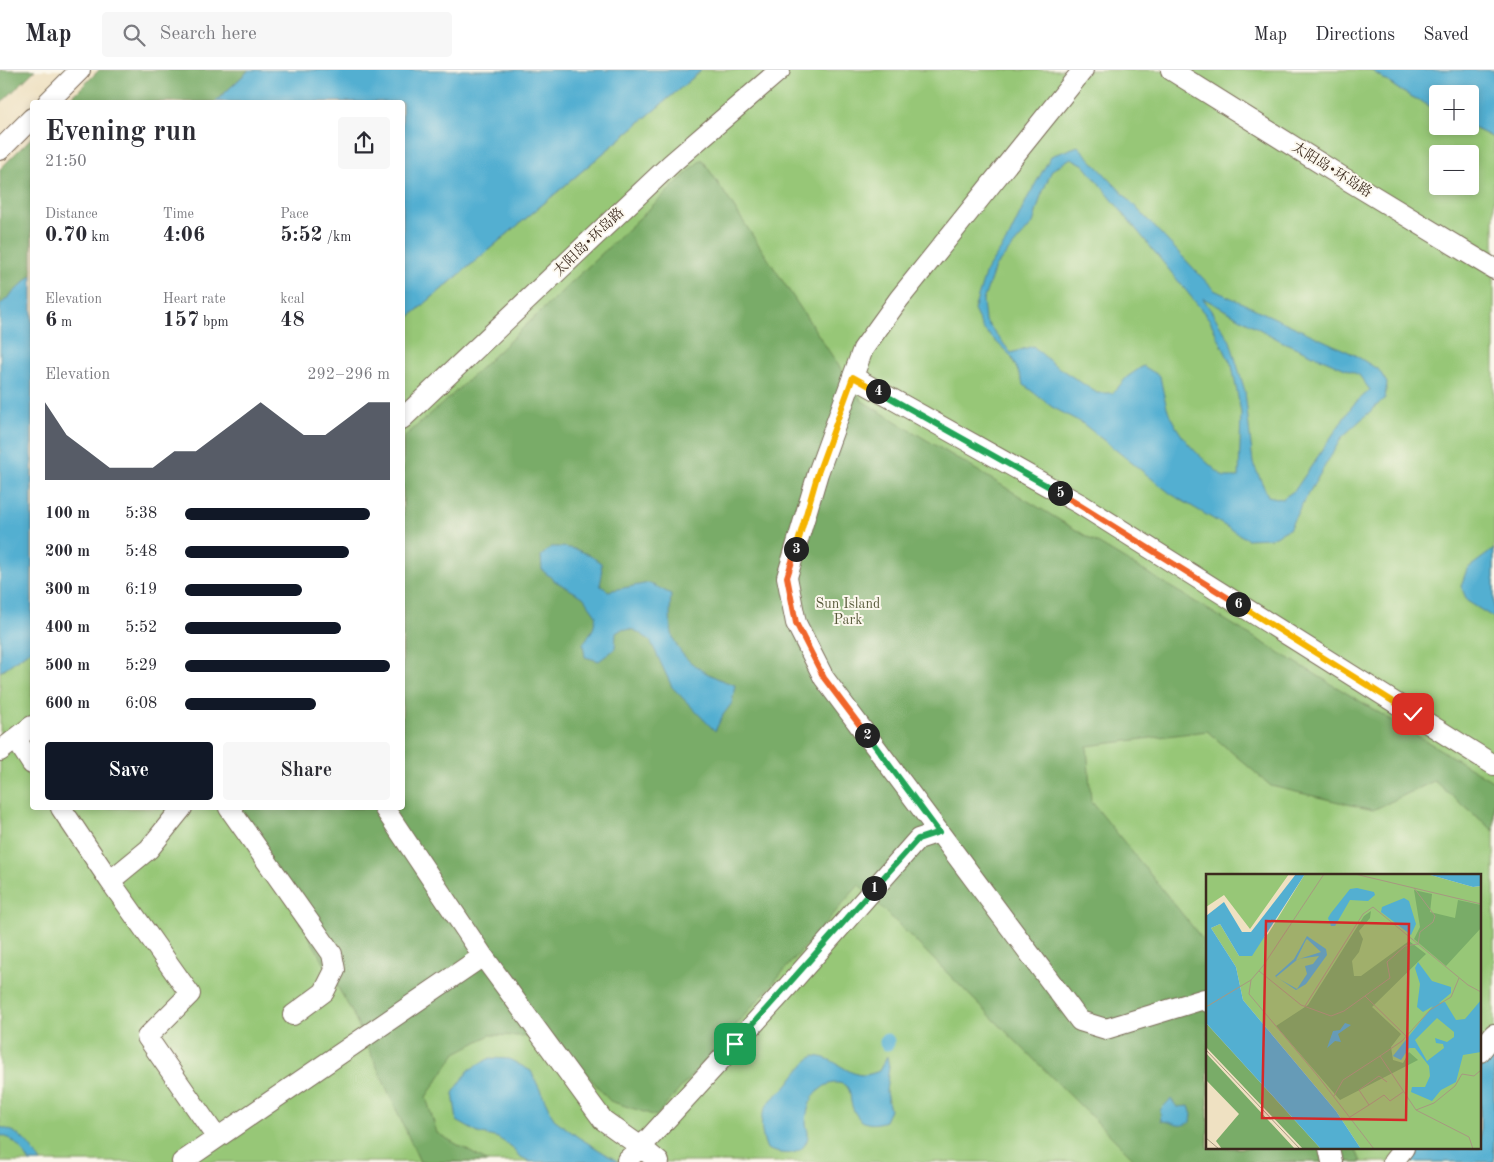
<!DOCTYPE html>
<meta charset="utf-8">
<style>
:root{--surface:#fff;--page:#f7f7f7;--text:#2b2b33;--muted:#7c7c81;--line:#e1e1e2;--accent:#111827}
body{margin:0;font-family:"Old Standard TT","Noto Serif SC",serif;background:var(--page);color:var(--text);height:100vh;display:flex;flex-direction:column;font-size:19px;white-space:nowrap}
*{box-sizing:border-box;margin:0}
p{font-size:16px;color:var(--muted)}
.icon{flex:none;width:28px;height:28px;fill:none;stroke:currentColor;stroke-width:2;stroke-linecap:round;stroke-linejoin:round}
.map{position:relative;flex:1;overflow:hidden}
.details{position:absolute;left:30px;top:30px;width:375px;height:710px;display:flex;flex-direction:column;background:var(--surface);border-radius:5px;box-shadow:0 2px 8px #0003}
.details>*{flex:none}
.fabs{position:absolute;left:1429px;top:15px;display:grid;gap:10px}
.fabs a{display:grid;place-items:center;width:50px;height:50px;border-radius:5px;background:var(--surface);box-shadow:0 2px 8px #0003;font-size:25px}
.pin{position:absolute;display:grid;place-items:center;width:42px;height:42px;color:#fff;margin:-21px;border-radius:10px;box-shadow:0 2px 8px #0006}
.km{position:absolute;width:25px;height:25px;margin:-12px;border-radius:50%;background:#222;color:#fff;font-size:14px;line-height:25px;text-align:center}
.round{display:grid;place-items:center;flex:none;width:52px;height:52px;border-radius:5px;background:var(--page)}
.head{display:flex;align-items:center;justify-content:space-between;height:85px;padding:0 15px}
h1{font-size:28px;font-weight:600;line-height:38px}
.figures{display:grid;grid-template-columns:repeat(3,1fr);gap:8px;height:85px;padding:5px 15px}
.figures div{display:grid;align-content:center}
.figures b{font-size:21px;font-weight:600}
.figures small{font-size:14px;font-weight:400}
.figures p{font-size:14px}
.chart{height:140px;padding:10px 15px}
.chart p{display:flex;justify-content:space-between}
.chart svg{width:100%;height:90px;margin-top:5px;fill:var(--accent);opacity:.7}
.action{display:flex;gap:10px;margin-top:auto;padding:10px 15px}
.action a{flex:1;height:58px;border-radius:5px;background:var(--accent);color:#fff;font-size:20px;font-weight:600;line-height:58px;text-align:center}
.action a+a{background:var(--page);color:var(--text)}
ul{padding:0 15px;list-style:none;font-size:16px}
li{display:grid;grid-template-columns:80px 60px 1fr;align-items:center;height:38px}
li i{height:12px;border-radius:6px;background:var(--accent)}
header{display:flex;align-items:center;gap:30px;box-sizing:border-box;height:70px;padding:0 25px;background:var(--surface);border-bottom:1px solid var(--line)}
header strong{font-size:24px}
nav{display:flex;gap:28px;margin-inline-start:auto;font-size:18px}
.search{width:350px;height:45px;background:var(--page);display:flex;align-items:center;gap:12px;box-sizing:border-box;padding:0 18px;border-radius:5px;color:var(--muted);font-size:19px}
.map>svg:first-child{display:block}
.green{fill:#97c777;stroke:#69784a;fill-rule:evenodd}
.forest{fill:#79ac68;stroke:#5a6b43}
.water{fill:#53afd1;stroke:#476c78;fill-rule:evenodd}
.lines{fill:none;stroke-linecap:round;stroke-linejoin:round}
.canal{stroke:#53afd1;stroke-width:15}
.minor-casing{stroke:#7a6a57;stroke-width:22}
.minor{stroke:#fff;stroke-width:20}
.split-1-casing{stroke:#fff;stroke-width:10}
.split-2-casing{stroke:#fff;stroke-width:10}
.split-3-casing{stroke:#fff;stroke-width:10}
.split-4-casing{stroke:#fff;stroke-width:10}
.split-5-casing{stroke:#fff;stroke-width:10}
.split-6-casing{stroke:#fff;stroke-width:10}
.split-7-casing{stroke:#fff;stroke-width:10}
.split-1{stroke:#22a559;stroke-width:6}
.split-2{stroke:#22a559;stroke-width:6}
.split-3{stroke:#f0652b;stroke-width:6}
.split-4{stroke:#f5b400;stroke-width:6}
.split-5{stroke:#22a559;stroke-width:6}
.split-6{stroke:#f0652b;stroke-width:6}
.split-7{stroke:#f5b400;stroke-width:6}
.labels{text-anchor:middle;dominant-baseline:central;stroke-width:4;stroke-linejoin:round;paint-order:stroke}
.street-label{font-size:14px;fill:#3b2a1e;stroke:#fbf7ec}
.park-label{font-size:14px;fill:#575939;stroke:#fbf7ec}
.inset-road{fill:none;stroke:#a79880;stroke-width:1}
.view{fill:#d62828;fill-opacity:0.15;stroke:#d62828;stroke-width:2.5}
.inset-edge{fill:none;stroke:#3b2a1e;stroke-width:2.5}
</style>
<header>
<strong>Map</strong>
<div class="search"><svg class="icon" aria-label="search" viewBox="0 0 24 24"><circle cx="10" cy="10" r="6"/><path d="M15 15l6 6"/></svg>Search here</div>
<nav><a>Map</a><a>Directions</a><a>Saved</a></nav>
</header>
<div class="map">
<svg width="1494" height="1092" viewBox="0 0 1494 1092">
<rect width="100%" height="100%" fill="#fbf7ec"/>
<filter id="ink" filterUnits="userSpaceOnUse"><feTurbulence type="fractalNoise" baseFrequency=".02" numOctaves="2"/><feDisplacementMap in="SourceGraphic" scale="10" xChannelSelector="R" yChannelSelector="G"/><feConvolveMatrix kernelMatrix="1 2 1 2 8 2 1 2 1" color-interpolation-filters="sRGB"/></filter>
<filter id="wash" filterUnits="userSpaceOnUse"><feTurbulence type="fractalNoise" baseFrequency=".0096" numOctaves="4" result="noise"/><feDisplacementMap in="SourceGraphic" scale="20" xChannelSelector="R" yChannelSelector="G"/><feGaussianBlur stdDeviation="1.12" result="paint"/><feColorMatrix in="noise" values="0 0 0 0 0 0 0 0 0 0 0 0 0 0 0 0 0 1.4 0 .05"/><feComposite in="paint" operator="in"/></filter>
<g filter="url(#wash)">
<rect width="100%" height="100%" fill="#efe1c2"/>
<path class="green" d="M702,0H1371L1401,21L1437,40L1438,56H1470L1494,68V1092H0V602L32,579V738H402L403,252ZM1438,84H1470V116H1438ZM1208,806H1480V1078H1208Z"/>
<path class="forest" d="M0,0H35L0,34Z
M99,0H249L215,32H67Z
M32,67V205L0,235V99Z
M702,89L862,331L1494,712V761L1434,711L1373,740L1271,716L1207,661L1087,676L1091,731L1208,876V1078H1355L1361,1092H1137L859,815L656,1046L610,1031L555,967L490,965L456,983L426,1027L437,1063L488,1092H420L352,942L236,738H402L403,368L450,327Z"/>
<path class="water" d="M249,0H702L403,252L402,32H215Z
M1371,0H1494V68L1470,56V24H1438L1437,40L1401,21Z
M1078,76L1214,220L1353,284L1379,300L1387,313L1385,328L1342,367L1301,436L1289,459L1271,468L1247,469L1171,424L1082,353L1052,337L1024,315L1011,286L983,259L974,240L986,201L1009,167L1028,127L1051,86ZM1071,88L1084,95L1209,249L1232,296L1241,343L1239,407H1224C1200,387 1177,367 1167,337C1164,327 1162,317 1160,306L1143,296L1127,307L1113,323H1097L1053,294L1033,276L1011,283L985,250L983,231L995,197L1033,153L1041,126L1052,100ZM1203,228L1281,271L1359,305L1370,320L1353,335L1295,420L1282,429L1268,426L1253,393L1245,321L1230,271Z
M32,205V579L0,602V235Z
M551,477C572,476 585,481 601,493L602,505L600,515L608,521L649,513L671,524C670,539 669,553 673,567C681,593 711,607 735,615L732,633L723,645L715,661L672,617L650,570L634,560L622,559L616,563L615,579L599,591L585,587L583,574L593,559L596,545L583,527L555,511L542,500L541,486Z
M1494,479V548L1467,531L1461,516L1467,499Z
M1494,984V1092H1412L1417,1078H1480V1000Z
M814,986C835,987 847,1005 863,1005C868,1005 874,1003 879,1001L887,986L889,997L886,1022L890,1040L885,1051C868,1057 858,1053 852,1036C850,1031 851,1025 849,1020C844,1010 829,1012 822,1018C811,1025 807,1039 806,1052C806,1057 809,1062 808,1067C803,1088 781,1085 767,1079C761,1065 758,1047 768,1034C773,1026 782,1022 788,1014C796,1004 803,993 814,986Z
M490,988L509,989L531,1001L554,1049L578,1067L619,1092H531L519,1086L512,1077L498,1068L478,1063L457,1051L453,1023L469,1000Z
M1171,1029L1177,1037L1189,1036L1192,1045L1191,1052C1176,1060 1175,1051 1161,1051L1160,1040Z
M0,1057C22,1062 29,1075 41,1092H30C22,1080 15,1069 0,1065Z"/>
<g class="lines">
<path class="canal" d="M887,971V973"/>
</g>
</g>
<g filter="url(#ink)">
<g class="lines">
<defs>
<path id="minor" d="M1083,0L899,229L863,279L818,403L787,507L796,553L824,608L1080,951L1106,959L1204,929L1208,932
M1171,0L1344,108L1494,199
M48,32L80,0
M0,80L32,48
M853,307L1080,434L1494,695
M402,349L672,93L780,0
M16,669L32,694
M0,681L32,656
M61,738L110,811L149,779L182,738
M229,738L332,884L335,900L324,922L293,945
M384,738L483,886
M110,811L190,924L147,967L217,1068
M1480,982L1494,964
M1329,1078L1332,1092
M627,1090L641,1077L782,923L918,769L939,762
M182,1092L483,886L603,1050L641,1077L659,1092
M1393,1092L1404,1078"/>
</defs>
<use href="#minor" class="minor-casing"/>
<use href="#minor" class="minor"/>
</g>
</g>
<g class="lines" filter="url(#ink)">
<defs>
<path id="split-1" d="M735,974L874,818"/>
<path id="split-2" d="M867,665L939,762L918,769L874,818"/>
<path id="split-3" d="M796,479L787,507L796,553L824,608L867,665"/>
<path id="split-4" d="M796,479L818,403L853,307L878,321"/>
<path id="split-5" d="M878,321L1060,423"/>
<path id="split-6" d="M1060,423L1238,534"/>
<path id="split-7" d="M1238,534L1413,644"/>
</defs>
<use href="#split-1" class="split-1-casing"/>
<use href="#split-2" class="split-2-casing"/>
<use href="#split-3" class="split-3-casing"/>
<use href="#split-4" class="split-4-casing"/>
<use href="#split-5" class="split-5-casing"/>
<use href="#split-6" class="split-6-casing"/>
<use href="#split-7" class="split-7-casing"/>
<use href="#split-1" class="split-1"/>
<use href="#split-2" class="split-2"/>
<use href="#split-3" class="split-3"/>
<use href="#split-4" class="split-4"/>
<use href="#split-5" class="split-5"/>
<use href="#split-6" class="split-6"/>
<use href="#split-7" class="split-7"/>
</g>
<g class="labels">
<g class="street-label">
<text transform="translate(1332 100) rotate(32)">太阳岛•环岛路</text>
<text transform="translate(589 172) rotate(-44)">太阳岛•环岛路</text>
</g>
<g class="park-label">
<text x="848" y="534">Sun Island<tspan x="848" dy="16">Park</tspan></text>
</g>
</g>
<g transform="translate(1206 804)">
<rect width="275" height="275" fill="#efe1c2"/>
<path d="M0,0H83L44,55L18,21L0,33ZM99,0H221L267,13L275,12V275H155L130,237L37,126L30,93L5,54L14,50L33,82L62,60Z" fill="#97c777"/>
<path d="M208,16L226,20L224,38L249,44L252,26L275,31V54L240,92L208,65L214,53ZM165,37L164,44L153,57L157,65L153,78L146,87L148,102H155L203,67L220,80L166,133L195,160L185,173L187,186L197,189L203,178L212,186L134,226L70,152L102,131L158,42ZM0,149L115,275H97L0,173ZM0,179L89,275H16L10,267L33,240L0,206Z" fill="#79ac68"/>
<path d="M90,0H99L46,82H33L14,50L5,54L30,93L37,126L130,237L155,275H115L0,149V42L18,28L36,58H45ZM221,0H275V12L267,13ZM151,14L168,18L169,21L162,27L144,26L129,52H125L122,44L125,39L144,15ZM198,24L203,27L210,50L205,61L175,38L176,33ZM101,62L120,75L121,81L100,110L90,116L69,102L88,85ZM101,65L115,78L90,86L100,66ZM113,82L107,90L99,92L101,100L91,115L70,103L92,85ZM212,88L226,107L245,113V119L233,129L239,128L250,146L259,145L275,126V178L257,181L250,208L235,216L226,227L205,218L206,213H219L224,202L223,192L209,174H203L195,186L187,182L227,132L217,138L211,133L214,110L209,94ZM231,144L248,158V163L241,168L229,164L230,169L237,170L238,174L221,187L209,166ZM139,149L145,151L132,160L135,168L129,167L121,174L127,157L134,156Z" fill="#53afd1" fill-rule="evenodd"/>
<path class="inset-road" d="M118,0L57,92L45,106L43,120L111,201L168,275M149,0L275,30M53,97L95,131L125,142L138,137L184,104L181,88L199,72L212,70L214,58L227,48L229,42L208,14M253,104L245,123L224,136L196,167L174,182L210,236L263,263L267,275M159,122L200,162M99,132L157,40L167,33L262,111L275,118M0,133L45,106M0,176L94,275M128,222L137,206L174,182M163,231L178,221L184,227L197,218M210,236L228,229L249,212L256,200L268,202L275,196M144,243L163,231L153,216L173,202L181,208M0,264L13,275"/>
<path class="view" d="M60,47L203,50L200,246L56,244Z"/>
<rect width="275" height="275" class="inset-edge"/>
</g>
</svg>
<div class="fabs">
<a>+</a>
<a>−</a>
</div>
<div class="pin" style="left:735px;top:974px;background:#1e9e55"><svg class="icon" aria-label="arrive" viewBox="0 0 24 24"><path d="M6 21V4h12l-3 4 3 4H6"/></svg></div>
<div class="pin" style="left:1413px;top:644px;background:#d93025"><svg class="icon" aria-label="check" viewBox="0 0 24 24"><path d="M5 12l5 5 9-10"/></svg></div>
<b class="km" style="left:874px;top:818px">1</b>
<b class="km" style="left:867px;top:665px">2</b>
<b class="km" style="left:796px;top:479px">3</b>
<b class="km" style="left:878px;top:321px">4</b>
<b class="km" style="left:1060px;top:423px">5</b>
<b class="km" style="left:1238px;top:534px">6</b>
<section class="details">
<div class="head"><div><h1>Evening run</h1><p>21:50</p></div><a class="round"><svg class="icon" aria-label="share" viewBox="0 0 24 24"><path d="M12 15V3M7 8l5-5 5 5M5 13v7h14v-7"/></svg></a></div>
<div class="figures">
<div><p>Distance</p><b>0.70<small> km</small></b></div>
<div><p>Time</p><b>4:06</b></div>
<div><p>Pace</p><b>5:52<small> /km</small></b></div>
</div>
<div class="figures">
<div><p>Elevation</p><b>6<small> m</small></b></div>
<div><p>Heart rate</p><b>157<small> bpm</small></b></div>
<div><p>kcal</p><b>48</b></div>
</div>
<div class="chart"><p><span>Elevation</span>292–296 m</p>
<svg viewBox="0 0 160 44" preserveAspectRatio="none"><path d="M0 44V6L10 22L20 30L30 38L40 38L50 38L60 30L70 30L80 22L90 14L100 6L110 14L120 22L130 22L140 14L150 6L160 6V44z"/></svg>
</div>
<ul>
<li><b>100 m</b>5:38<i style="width:90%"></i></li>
<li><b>200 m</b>5:48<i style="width:80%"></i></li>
<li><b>300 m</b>6:19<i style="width:57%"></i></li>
<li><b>400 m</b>5:52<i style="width:76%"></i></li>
<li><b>500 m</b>5:29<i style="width:100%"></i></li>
<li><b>600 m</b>6:08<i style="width:64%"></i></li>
</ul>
<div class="action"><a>Save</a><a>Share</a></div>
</section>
</div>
